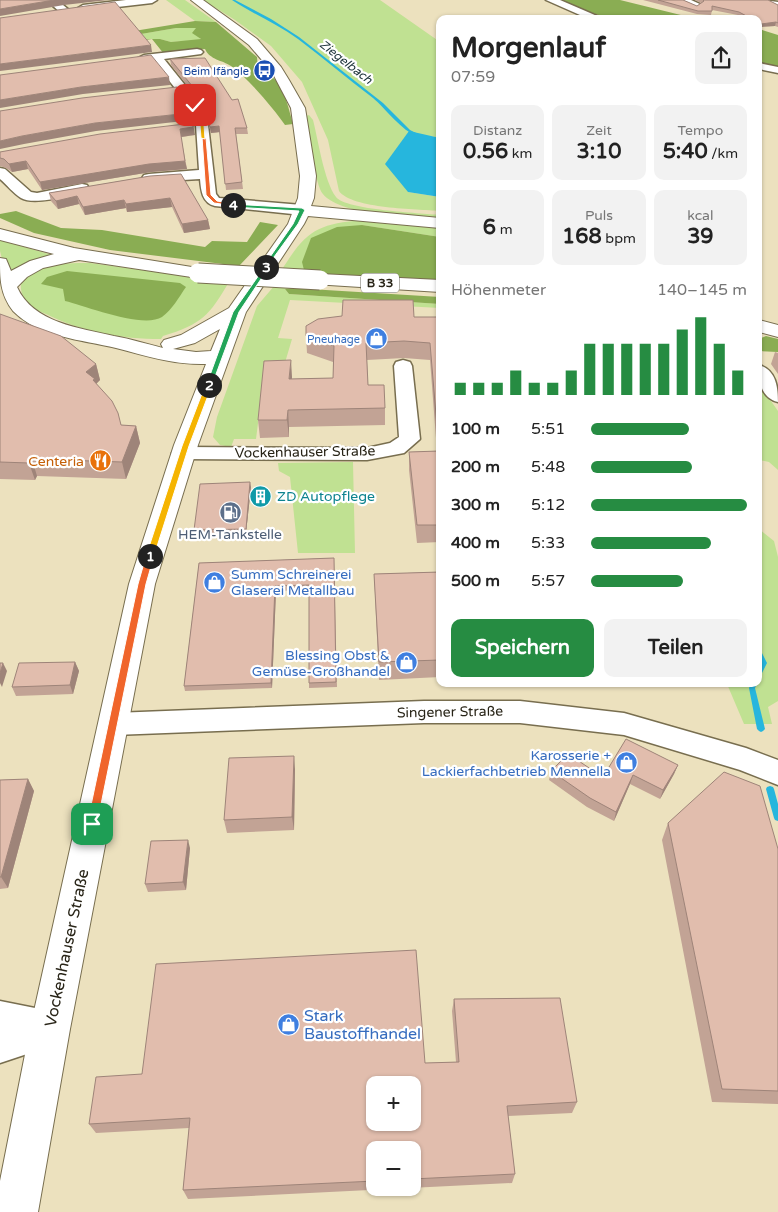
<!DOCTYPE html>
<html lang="de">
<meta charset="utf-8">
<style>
:root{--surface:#fff;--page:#f2f2f2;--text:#222;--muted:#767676;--accent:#268c42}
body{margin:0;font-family:"Varela Round",sans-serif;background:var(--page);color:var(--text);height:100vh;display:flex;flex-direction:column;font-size:19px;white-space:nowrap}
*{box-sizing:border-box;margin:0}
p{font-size:16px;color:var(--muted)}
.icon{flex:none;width:28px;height:28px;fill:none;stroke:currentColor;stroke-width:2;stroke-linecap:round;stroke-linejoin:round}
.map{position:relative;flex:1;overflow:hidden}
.panel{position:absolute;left:436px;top:15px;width:326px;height:672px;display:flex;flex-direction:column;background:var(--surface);border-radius:10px;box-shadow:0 1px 4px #0004}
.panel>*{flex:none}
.tools{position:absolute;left:366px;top:1076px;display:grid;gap:10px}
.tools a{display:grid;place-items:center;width:55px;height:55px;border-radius:10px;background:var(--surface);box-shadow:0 1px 4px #0004;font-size:25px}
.pin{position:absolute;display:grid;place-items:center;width:42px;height:42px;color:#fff;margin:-21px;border-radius:10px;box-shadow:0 2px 8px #0006}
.km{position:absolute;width:25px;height:25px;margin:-12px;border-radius:50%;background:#222;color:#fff;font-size:14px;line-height:25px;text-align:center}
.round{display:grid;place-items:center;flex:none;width:52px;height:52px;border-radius:10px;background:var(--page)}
.summary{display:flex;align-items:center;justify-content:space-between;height:85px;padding:0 15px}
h1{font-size:28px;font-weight:800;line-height:38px}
.metrics{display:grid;grid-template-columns:repeat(3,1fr);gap:8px;height:85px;padding:5px 15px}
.metrics div{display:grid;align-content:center;border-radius:10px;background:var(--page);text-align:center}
.metrics b{font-size:21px;font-weight:800}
.metrics small{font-size:14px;font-weight:400}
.metrics p{font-size:14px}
.chart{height:140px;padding:10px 15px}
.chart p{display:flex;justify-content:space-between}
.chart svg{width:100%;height:90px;margin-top:5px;stroke:var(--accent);stroke-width:6}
.primary-button{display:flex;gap:10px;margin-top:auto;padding:10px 15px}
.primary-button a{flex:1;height:58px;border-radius:10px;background:var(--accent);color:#fff;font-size:20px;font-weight:800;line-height:58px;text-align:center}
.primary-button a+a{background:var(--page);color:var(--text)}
ul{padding:0 15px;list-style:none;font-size:16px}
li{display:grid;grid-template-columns:80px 60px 1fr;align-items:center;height:38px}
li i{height:12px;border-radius:6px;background:var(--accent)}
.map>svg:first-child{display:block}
.green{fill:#c0e192}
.forest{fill:#8aad53;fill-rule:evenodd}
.water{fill:#26b6dd}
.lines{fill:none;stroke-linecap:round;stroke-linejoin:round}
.stream{fill:#26b6dd;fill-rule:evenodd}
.minor-casing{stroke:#786e4f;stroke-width:3}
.major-casing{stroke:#786e4f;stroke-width:2}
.minor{fill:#fff;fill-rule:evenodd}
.major{fill:#fff;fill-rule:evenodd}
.major-bridge-casing{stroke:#786e4f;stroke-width:21;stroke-linecap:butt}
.major-bridge{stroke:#fff;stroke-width:19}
.wall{fill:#c2a395;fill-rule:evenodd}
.shaded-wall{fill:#9e8479}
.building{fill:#e1bdad;stroke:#9e8479;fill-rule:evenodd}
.split-1{fill:#f0652b;stroke:#fff}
.split-2{fill:#f5b400;stroke:#fff}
.split-3{fill:#22a559;stroke:#fff}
.split-4{fill:#22a559;stroke:#fff}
.split-5{fill:#f0652b;stroke:#fff}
.split-6{fill:#f5b400;stroke:#fff}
.labels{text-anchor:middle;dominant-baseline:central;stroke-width:4.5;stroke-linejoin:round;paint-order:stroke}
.far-transit-label{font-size:11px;fill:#164399;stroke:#fff;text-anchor:end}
.far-shop-label{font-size:11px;fill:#366cbe;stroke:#fff;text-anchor:end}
.far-water-label{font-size:12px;font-style:italic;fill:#1a3037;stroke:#fff}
.shield{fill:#fff;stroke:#68665d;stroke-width:1}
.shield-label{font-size:12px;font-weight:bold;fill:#282417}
.street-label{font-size:14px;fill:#282417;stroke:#fff}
.food-label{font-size:14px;fill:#c56008;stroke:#fff;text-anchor:end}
.culture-label{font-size:14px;fill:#0d838f;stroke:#fff;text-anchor:start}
.service-label{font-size:14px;fill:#4e5e75;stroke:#fff}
.shop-label{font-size:14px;fill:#366cbe;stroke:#fff;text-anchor:end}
.near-street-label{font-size:16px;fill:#282417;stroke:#fff}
.near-shop-label{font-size:16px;fill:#366cbe;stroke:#fff;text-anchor:start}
</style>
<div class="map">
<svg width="778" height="1212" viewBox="0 0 778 1212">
<rect width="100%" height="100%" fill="#ece1be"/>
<path class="green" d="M166,0H185L216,22L195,21Z
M203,0H380L440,42V138L430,136L408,192L440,197V211C417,209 352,209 339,191L328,140L302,82L271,46L235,20Z
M176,28H196L201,40L171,42L160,39H112Z
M309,115L313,120C318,139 324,181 336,197C346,210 420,213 440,215V219C414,217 330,216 320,189C313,170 310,137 306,116Z
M363,220L440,227V237L362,225L305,274L281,271C306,231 316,224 363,220Z
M0,240L59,257L7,279L0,251Z
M90,263L229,282C209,316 202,324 163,336L161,339C121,339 82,332 46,314C41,312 32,309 29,305C24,300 20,291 21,285C25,262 74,263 90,263Z
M275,285L307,286L285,289L289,294L440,304V308L290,300L278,338L292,339L284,366L264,376L256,439H234L231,447L220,445L213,437L217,417L257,306Z
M759,384L778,411V470L769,462L759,460Z
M353,462L355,553H298L290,477L279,471L278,463Z
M759,529L774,541L778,557V701L768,707L772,724H744L727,684H759Z"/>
<path class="forest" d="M558,0H620L697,19H609Z
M195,21L216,22L257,57C258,78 269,70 278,83C286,95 289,110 293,124L285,125C274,109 247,77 231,66C222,60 210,60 205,49L164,54L152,39L0,60V53ZM176,28H196L192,33L201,39L171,42L160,39H146L142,37L112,39Z
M759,29L778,35V67L759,62Z
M16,211L61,228L102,230L205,247L212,241L247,242L260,222L278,225L239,266L110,250L34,233L0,218V214Z
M362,225L440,237V280L305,274L302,262L311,238L337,227Z
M67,271L180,283L186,287C179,297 172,310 162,317C143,329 86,306 65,301L63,289L41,284L47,277Z
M293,288L440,297V304L289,294L285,289Z
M766,336L778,339V352L759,351V339Z"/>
<path class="water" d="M409,131L440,138V197L408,192L385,164Z"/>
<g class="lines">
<path class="stream" d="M232,0H235L271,19L299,37L383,103L410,130L416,133V135C404,133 384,107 373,98C348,79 323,58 298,39C277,24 253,14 232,0Z
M759,651H761L767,663L761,675L759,676V667L761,663L759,659Z
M751,684H757L755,688L765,729L763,731L761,732L759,731L757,729L749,688Z
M770,786L773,787L774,789L778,804V821L775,820L774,818L766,789L767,787Z"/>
<defs>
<path id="minor" d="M46,0H57L69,10L68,12H60Z
M126,0H157L152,3L83,11L78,8L83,5Z
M546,0H560L604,19H589Z
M675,0H691L702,5L697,8Z
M763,0L778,2V9Z
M197,49L201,50L203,52L201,54L164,59L201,105L208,125L216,194L219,198L302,205L307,207L310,210L307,213L302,215L215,206C202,203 201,190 200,179L149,182L144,181L142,178L144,175L149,174L199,170L196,125L189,106L153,60L144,61L138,58L144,55Z
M759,63L778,67V73L759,69Z
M0,168L5,169L31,192L37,193L82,184L87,185L89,188L87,191C72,195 34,206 21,198C13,193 7,185 0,179Z
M403,360L410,362L412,366L420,439L404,453L367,460L183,459L176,458L172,453L176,448L183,447L367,448L390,443L399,437L394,366L396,362Z
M759,365C776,370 778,387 778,402C761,398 758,380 759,365Z
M424,701H520L624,713L746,748L778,760V785L740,770L624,735L520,723H424L114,735L104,732L100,724L104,716L114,713Z
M0,1001L50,1011L63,1016L68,1029L63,1042L0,1063Z"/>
<path id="major" d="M191,0H203L257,39L281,67L289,80L305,108L316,176L314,198L311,206L440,218V228L308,216L304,224L246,312L198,445L155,584L70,1029L38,1212H0V1181L30,1029L129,584L174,445L206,364C175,365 146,356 116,348C83,340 38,337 13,311C0,294 0,279 0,258L6,259L11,271L30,261L54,254L0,240V229L74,248L198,268L204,269L207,273L204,277L198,278L79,260L43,268L27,277L17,287C33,323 80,328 114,336C131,339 147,344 163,348L161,344L164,340L181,335L229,308L288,224L298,198L300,176L291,108L272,72L249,45ZM220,329L211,351L196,352L173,349L195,343Z
M320,274L440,280V292L313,284L311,280L313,276Z
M759,320L778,325V337L759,332Z"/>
</defs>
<use href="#minor" class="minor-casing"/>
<use href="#major" class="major-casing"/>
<use href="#minor" class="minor"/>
<use href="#major" class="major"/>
<defs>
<path id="major-bridge" d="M198,273L320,280"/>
</defs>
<use href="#major-bridge" class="major-bridge-casing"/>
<use href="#major-bridge" class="major-bridge"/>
</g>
<path class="wall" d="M643,0H683L697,6L701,3L695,0H768L778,5V27L775,26L760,27H759V19H744L738,15L712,10L711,15L697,14Z
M170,59L247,128L248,134H236L243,189L226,190L220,132L211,133L202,104L171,65Z
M195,135L181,137L187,169L151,172L42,190L28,169L12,172L6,168L0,166V152Z
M150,176L208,220L210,229L184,233L172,207L127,212L126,208L85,215L79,204L58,209L51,201L49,193Z
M0,314L96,364L100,380L96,384L121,425L136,426L140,443L126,479L37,476L35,480L0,479Z
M414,317H440V542L417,543L409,470V452L437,451L430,360L404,358L367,360L368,385L385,408V425L289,427V437L260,438L258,420L292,379L333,378V362L307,353L306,336Z
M775,352L778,353V374L771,364Z
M251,487L246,533L194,535V530Z
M334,558L337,687L309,688V590L276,591L272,688L185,691L184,686L199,563Z
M440,572V677L379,680L374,574Z
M75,662L79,671L73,694L16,696L12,687Z
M678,765L674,774L660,799L630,784L614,821L587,807L549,780L551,771L603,777Z
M295,769L294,830L227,833L224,820Z
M28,779L34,791L8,888L0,889V780Z
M668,823L778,849V1104L712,1102L662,840Z
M190,848L186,890L148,892L145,884Z
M454,999L577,1102L572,1113L508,1116L515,1174L512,1183L188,1199L183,1190L189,1128L96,1133L89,1124L425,1063L456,1062L452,1011ZM375,1150H412V1188H375Z"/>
<path class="shaded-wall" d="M54,0H108L64,5L0,16V9Z
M776,22L775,26L760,27L761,24Z
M151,45L152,52L0,71V64Z
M169,77L170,85L83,94L0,108V100L81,87Z
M190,113L192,120L96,131L24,144L0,149V141L22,136L95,123Z
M193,123L195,135L181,137L180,129Z
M219,126L220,132L211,133L210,127Z
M26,161L28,169L12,172L9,164Z
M185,161L187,169L151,172L42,190L40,182L149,164Z
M77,196L79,204L58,209L56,201Z
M170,198L172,207L127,212L126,204Z
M124,200L126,208L85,215L83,207Z
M208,220L210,229L184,233L182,224Z
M291,360L292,377L291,396L289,379Z
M96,364L100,380L96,384L99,396L86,372Z
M288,410L289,427V437L287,420Z
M136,426L140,443L126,479L122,462Z
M32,459L37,476L35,480L29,463Z
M250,482L251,487L246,533V529Z
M275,586L276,591L272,688L271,683Z
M75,662L79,671L73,694L70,685Z
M3,663L7,671L2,687L0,683V673Z
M294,756L295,769L294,830L292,817Z
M678,765L674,774L660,799L663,790Z
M633,775L630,784L614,821L616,812Z
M28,779L34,791L8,888L1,877Z
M188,840L190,848L186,890L183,882Z"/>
<path class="building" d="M0,0H54L0,9Z
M658,0H683L697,6L704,1L703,0H768L778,5V23L776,22L761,24L759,22V19H752L739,12L712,6V11H698Z
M115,2L151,45L0,64V18Z
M151,55L169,77L81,87L0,100V75Z
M205,58L232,100L238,99L247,128H235L242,182L225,184L219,126L210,127L202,98L170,59Z
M177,87L186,99L190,113L95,123L22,136L0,141V111L82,98Z
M193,123V127L180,129L185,161L149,164L40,182L26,161L9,164L4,159L0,158V152L100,134Z
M181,174L208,220L182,224L170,198L126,204L124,200L83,207L77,196L56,201L49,193L150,176Z
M343,300H413L414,317H440V525H417L409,452L439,451L430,343L404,341L366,343L368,385H384L385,408L288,410L287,420H258L264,361L291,360L289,379L333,378L334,346L306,336V326L318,319L342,316Z
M0,314L61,336L96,364L86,372L95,379L93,380L112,401L118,413L121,425L136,426L122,462L32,459L29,463L0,462Z
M250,482L246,529L194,530L200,484Z
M334,558L336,682L309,683V585L275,586L271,683L184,686L199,563Z
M440,572V660L379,662L374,574Z
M75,662L70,685L12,687L19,663Z
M0,663H3L0,673Z
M626,739L678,765L663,790L633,775L616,812L590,798L551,771L568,754L603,777Z
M294,756L292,817L224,820L229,758Z
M724,772L760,786L778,849V1091L722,1089L668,823Z
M28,779L1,877H0V780Z
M188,840L183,882L145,884L151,841Z
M416,950L425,1063L459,1062L454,999L560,998L577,1102L507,1106L515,1174L412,1179V1150H375V1181L183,1190L190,1118L89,1124L96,1077L142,1074L156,964ZM375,1085H412V1122H375Z"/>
<path class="split-1" d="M150,553L154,556L146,584L97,824L92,829L87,824L138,584L146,556Z"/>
<path class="split-2" d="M206,383L212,385L189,446L154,556L147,558L146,556L182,446Z"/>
<path class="split-3" d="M266,265L269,267L239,312L212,385L206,386L233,312Z"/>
<path class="split-4" d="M231,204L302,208L305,210L298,224L266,268L263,267L293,224L299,211L233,207Z"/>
<path class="split-5" d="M202,137L206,138L211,195L217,201L235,204V206L214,203L206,195Z"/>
<path class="split-6" d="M194,104L197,105L204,125L205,139L201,138L200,125Z"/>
<defs>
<symbol id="bus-disc" viewBox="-11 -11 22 22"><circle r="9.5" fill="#1a4fb4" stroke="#fff"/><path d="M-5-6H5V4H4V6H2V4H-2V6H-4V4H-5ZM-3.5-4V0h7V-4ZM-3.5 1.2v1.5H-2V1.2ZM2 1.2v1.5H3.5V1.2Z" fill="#fff"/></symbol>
<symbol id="shop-disc" viewBox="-11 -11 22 22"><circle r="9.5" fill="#3f7fe0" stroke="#fff"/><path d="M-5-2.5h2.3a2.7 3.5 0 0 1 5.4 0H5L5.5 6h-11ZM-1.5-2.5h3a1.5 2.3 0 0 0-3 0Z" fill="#fff"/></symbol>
<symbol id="restaurant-disc" viewBox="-11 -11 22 22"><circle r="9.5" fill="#e8710a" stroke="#fff"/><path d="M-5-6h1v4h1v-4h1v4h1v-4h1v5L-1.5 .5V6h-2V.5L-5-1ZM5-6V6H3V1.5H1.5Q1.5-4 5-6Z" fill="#fff"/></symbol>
<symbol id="building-disc" viewBox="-11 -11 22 22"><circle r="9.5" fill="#0f9aa8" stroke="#fff"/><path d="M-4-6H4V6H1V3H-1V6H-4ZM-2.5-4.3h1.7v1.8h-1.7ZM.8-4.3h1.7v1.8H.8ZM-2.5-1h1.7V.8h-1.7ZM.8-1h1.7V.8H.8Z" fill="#fff"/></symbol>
<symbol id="fuel-disc" viewBox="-11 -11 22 22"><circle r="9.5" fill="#5c6f8a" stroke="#fff"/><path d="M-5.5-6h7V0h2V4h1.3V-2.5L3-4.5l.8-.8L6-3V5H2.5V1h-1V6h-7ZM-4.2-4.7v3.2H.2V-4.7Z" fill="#fff"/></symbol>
</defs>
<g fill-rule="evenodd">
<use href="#bus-disc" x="252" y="58" width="25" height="25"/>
<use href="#shop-disc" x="364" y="326" width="25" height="25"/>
<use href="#restaurant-disc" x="88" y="448" width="25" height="25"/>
<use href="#building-disc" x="248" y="484" width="25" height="25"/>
<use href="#fuel-disc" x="218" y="500" width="25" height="25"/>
<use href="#shop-disc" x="202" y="570" width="25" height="25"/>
<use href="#shop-disc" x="394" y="650" width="25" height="25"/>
<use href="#shop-disc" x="614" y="750" width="25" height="25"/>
<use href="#shop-disc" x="276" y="1012" width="25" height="25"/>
</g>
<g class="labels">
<g class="far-transit-label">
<text x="249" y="71">Beim Ifängle</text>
</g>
<g class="far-shop-label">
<text x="360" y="339">Pneuhage</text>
</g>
<g class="far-water-label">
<text transform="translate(346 62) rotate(38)">Ziegelbach</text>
</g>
<rect class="shield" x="361" y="273.5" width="38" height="19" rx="4"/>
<g class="shield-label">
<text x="380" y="283">B 33</text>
</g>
<g class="street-label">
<text transform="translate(305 452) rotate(-1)">Vockenhauser Straße</text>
<text transform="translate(450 712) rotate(-1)">Singener Straße</text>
</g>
<g class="food-label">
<text x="84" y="461">Centeria</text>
</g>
<g class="culture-label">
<text x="277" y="496">ZD Autopflege</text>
</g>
<g class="service-label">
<text x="230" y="534">HEM-Tankstelle</text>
</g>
<g class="shop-label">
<text x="231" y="574" text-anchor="start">Summ Schreinerei<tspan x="231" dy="16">Glaserei Metallbau</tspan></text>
<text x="390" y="655">Blessing Obst &amp;<tspan x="390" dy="16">Gemüse-Großhandel</tspan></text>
<text x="611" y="755">Karosserie +<tspan x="611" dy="16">Lackierfachbetrieb Mennella</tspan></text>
</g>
<g class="near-street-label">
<text transform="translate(67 948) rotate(-78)">Vockenhauser Straße</text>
</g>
<g class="near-shop-label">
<text x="304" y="1016">Stark<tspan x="304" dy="18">Baustoffhandel</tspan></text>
</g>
</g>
</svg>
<div class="tools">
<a>+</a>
<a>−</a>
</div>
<div class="pin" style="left:92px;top:824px;background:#1e9e55"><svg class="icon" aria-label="arrive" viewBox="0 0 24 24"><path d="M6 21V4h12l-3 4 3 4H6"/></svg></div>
<div class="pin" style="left:195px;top:105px;background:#d93025"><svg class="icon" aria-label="check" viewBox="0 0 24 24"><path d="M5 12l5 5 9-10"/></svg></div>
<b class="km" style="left:150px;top:556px">1</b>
<b class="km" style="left:209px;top:385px">2</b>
<b class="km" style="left:266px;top:267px">3</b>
<b class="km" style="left:233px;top:205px">4</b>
<section class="panel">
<div class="summary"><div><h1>Morgenlauf</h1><p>07:59</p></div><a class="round"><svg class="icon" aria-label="share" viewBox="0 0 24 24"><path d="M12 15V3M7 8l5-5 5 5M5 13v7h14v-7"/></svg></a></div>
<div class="metrics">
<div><p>Distanz</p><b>0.56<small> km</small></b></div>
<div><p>Zeit</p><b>3:10</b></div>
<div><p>Tempo</p><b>5:40<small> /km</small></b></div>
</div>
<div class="metrics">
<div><b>6<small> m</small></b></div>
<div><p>Puls</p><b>168<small> bpm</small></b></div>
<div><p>kcal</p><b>39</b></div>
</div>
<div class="chart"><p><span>Höhenmeter</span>140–145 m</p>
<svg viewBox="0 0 160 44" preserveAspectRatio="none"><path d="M5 44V38M15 44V38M25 44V38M35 44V32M45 44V38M55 44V38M65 44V32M75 44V19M85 44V19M95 44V19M105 44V19M115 44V19M125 44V12M135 44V6M145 44V19M155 44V32"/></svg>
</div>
<ul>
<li><b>100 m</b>5:51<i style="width:63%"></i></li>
<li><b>200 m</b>5:48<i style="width:65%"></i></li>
<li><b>300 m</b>5:12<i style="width:100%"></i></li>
<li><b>400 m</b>5:33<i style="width:77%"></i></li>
<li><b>500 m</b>5:57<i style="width:59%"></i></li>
</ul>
<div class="primary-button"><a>Speichern</a><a>Teilen</a></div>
</section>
</div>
